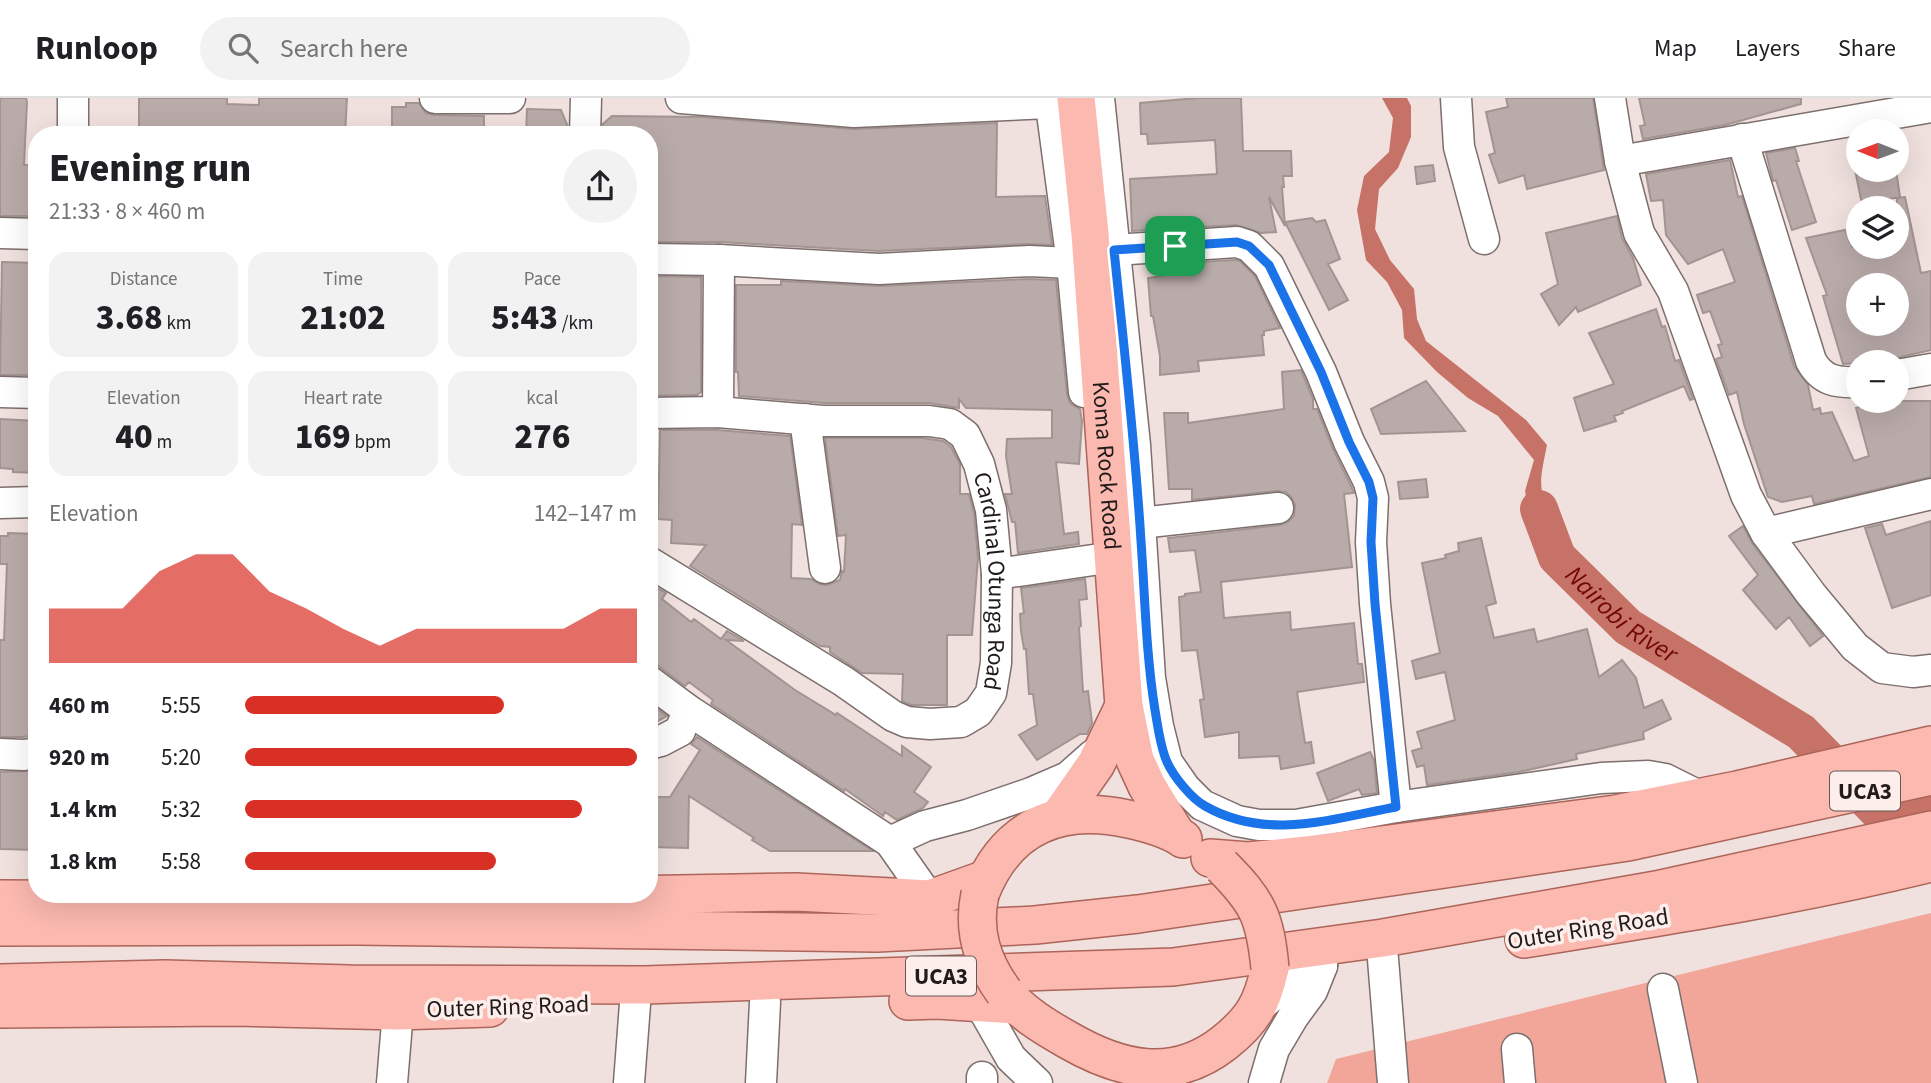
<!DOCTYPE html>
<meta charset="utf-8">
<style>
:root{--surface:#fff;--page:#f2f2f2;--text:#202124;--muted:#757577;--line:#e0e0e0;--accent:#d93025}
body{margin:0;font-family:"Source Sans 3",sans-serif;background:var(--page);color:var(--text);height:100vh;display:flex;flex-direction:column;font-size:26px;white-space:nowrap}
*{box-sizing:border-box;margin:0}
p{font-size:23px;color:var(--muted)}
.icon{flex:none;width:38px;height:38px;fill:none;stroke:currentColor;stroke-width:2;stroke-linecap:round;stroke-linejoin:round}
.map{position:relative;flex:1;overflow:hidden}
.drawer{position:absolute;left:28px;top:28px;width:630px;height:777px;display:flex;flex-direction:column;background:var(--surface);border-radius:28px;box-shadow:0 7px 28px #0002}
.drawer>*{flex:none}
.needle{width:46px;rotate:271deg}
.buttons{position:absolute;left:1846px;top:21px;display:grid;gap:14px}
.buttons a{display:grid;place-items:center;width:63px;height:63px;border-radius:50%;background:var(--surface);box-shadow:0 7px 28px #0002;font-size:35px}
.pin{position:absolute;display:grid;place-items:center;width:60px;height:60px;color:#fff;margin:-30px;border-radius:14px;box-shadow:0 4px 10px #0006}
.round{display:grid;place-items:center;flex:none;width:74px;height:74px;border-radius:37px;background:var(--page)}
.summary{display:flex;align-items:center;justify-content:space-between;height:119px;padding:0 21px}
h1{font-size:38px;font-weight:800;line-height:52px}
.figures{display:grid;grid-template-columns:repeat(3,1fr);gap:10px;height:119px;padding:7px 21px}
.figures div{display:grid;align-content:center;border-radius:18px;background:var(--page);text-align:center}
.figures b{font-size:35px;font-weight:800}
.figures small{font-size:19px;font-weight:400}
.figures p{font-size:19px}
.chart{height:196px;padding:14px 21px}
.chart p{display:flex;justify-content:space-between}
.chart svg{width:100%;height:126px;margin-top:7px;fill:var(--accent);opacity:.7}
ul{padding:0 21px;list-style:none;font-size:23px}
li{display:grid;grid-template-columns:112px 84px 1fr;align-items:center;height:52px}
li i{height:18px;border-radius:9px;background:var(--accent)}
header{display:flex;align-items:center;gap:42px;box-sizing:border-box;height:98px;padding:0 35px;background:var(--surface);border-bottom:2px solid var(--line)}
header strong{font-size:33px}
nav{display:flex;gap:38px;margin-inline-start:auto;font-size:24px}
.search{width:490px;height:63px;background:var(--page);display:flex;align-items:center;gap:18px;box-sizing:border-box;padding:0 24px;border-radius:38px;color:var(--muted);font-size:26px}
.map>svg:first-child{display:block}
.green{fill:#f2a69a}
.water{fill:#c67266}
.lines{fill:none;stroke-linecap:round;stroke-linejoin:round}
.river{stroke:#c67266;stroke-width:38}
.building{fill:#b9aba9;stroke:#a29491;stroke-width:2;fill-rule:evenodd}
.minor-casing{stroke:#7c6f6d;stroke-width:33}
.major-casing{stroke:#ad6459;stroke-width:40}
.minor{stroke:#fff;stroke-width:30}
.major{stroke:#fbb9b0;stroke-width:37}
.major-bridge-casing{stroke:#ad6459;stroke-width:40;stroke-linecap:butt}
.major-bridge{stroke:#fbb9b0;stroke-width:37}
.route-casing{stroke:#fff;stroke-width:14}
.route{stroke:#1a73e8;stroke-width:9}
.labels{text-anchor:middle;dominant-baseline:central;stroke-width:7;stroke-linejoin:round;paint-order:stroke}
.shield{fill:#fdeeeb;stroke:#635b59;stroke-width:2}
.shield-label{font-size:23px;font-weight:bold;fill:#211c1b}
.street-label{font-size:24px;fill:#211c1b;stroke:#fdeeeb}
.water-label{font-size:26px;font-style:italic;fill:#720705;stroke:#fdeeeb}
</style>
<header>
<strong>Runloop</strong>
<div class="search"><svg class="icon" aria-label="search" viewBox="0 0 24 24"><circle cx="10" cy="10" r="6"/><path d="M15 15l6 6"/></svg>Search here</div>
<nav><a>Map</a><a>Layers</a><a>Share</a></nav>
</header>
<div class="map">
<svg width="1931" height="985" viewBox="0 0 1931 985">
<rect width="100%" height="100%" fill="#f0e1de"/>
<path class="green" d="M1931,815V985H1327L1336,961Z"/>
<path class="water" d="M1382,0H1407L1411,8V39L1398,70L1379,91L1375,131L1390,162L1414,191L1417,221L1426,243L1526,322L1547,347C1539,387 1535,397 1564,428L1557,459L1533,431L1525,393L1534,362L1498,318L1468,300L1437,274L1404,240L1402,212L1387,184L1366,162L1357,112L1364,78L1389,54L1393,20Z"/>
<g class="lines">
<path class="river" id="s1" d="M1539,411L1557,459L1628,529L1801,634L1880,715L1931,717"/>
</g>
<path class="building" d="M0,0H26L27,4L24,67H37V118H0Z
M139,0H227V6L259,7V0H347L345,37H139Z
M1198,0H1241L1243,53H1291L1292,78H1283L1284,89H1282L1285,128L1269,99L1276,134L1261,135L1236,127L1132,133L1130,81L1217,76L1215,42L1148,46L1147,36H1141L1140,5Z
M1506,0H1593L1604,72L1527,91L1524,77L1499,85L1489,57L1495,55L1486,14L1508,9Z
M1639,0H1801V6L1725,27L1643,41L1640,28L1645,27Z
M406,5H419L426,15L434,17L484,18V37H392V9H406Z
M527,11L561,12L568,29V37L526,36Z
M612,18L703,19L853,31L997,25L996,99L1045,98L1052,147L1028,146L879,153L719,144H649V37H603V26Z
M1795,50L1799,63H1796L1816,124L1792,132L1776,82L1773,83L1766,55Z
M1730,62L1738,99L1742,98L1794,268L1808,287L1813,312L1820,310L1821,316L1832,314L1854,363L1869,358L1856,310L1884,303H1931V379L1814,406L1812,398L1782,404L1768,399L1744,326L1737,294L1729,297L1716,261L1722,259L1718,247L1722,246L1710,213L1703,215L1697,197L1735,184L1723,151L1688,166L1666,137L1663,102L1651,103L1646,76Z
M1433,67L1435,83L1417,86L1415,69Z
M1855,72H1896L1900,99L1862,106Z
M1905,99L1921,175L1931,173V252L1879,264L1843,266L1823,198L1827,197L1806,140L1845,132L1852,149H1897V100ZM1858,187H1897V226H1858Z
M1617,118L1622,140L1633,160L1641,187L1578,214L1576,209L1559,227L1541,196L1558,186L1546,135Z
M1312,120L1316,124L1325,122L1340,161L1328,166L1348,202L1329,212L1285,124Z
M1235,162L1240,163L1255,178L1280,230L1264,233V237H1262L1264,257L1198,263L1199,273L1160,277V258L1153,218H1151L1148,180L1162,178L1161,172L1183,171V165Z
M2,164L37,165V277H0Z
M649,178L701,179V294L697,297L649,298Z
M1029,181L1056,182L1067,296L1070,305L1080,311L1082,323L1079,366L1056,364L1064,436L1078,434L1079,446L1018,455L1015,424H1012L1005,396H1012L1006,358L1007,341L1052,340V312L966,310L959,301V310L929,305H824L739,298L738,274H736V187H781V183L880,188Z
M1656,211L1662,229L1665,228L1675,263L1679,262L1693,301L1690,302L1684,288L1622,313L1623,315L1614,318L1616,323L1584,333L1574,300L1614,286L1589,235Z
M1301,272L1313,301V311H1317L1333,351L1352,390L1354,395L1344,396L1352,469L1221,484L1224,520L1290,514L1291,532L1354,525L1358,566H1362L1364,584L1297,594L1305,645L1311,644L1314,665L1281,671L1279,658L1239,660V634L1205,639L1200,602L1204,601L1197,552L1182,553L1179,499L1185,498V496L1201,494L1195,452L1170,454L1168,440L1280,427L1288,424L1294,418L1295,407L1292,400L1286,394L1277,393L1192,402V391H1169L1164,315H1188V325L1284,311L1282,274Z
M1426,283L1465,333L1381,336L1371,311Z
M0,321L37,323V375L13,374V371L0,370Z
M660,332H717L790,338L802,427L792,426L791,480L811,481L819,486L827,487L840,482L842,473L844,474L846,437L838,438L825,340H922L943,343L951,349L960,366V396H969L974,415L978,460L972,537H947V607H911L902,603L903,576L862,575L830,554V549L820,548L690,468L706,447L671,445L672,422L658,421Z
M1426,381L1428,399L1400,401L1398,384Z
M1931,423V497L1892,510L1865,430L1882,426L1886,437Z
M1743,428L1752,445L1823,538L1810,548L1789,519L1776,531L1743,492L1758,477L1729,438Z
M8,435L37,436V544H34L33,611H31L30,638L23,639H0V542H4L7,466H0V438H8Z
M1481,440L1496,505L1486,508L1494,540L1534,531L1537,544L1587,531L1599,579L1622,562L1636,580L1644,610L1662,602L1671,621L1643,634L1644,641L1576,656L1577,661L1519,674L1427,687L1424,667L1417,669L1412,653L1422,650L1417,634L1455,622L1445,574L1416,581L1412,563L1440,555L1422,465L1446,460L1445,457L1459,453L1458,445Z
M1085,481L1087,501L1079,502L1081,528L1079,529L1083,594L1088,593L1092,625L1087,636H1080L1037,662L1019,637L1037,627L1033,596H1029L1026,551H1024L1021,533L1020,516L1024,515L1021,490Z
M649,485L666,495L662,501L691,524L694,521L721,541L727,533L744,543L726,542L795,592L836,617L837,615L902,658V648L931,669L914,694L928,704L923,710L897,722L885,714L883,718L845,691L844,693L711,606L713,602L689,584L685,588L661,570L649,560Z
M649,605L667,618L649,628Z
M697,639L873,753H770L752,742L754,740L689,698L688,750L649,749V699H670L700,652L691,646Z
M1370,654L1374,662L1377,695L1362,697L1359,691L1328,703L1317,675Z
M36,673L37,752L0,751V674Z"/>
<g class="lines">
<defs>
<g id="minor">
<path d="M435,0H510"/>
<path d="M681,0L854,14L1050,5"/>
<path d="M1050,0L1072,165L1084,294"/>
<path d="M1099,0L1135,347L1150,580L1158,628L1167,664L1185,690L1202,707L1237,723L1259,727H1296L1396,709L1601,680L1648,678L1665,681L1701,699"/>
<path d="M1456,0L1459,49L1484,141"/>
<path d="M1610,0L1620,63L1639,135L1673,193L1746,397L1766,435L1811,496L1855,549L1882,570L1913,574L1931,572"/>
<path d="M73,37V0"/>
<path d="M585,37L586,0"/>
<path d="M1742,41L1811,263C1822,283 1837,285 1858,284"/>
<path d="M1620,63L1931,9"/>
<path d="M0,135L37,136"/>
<path d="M1114,152L1237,144L1249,148L1269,168L1321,274L1349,344L1369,384L1373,400L1371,444L1375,506L1396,709"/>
<path d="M649,161L719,162L879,171L1029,163L1072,165"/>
<path d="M1897,277L1931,271"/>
<path d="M0,294L37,295"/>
<path d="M718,314L719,162"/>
<path id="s2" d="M649,315L718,314L823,323H929L950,326L965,337L979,366L991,412L997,476L996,565L991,595L978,614L961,624L930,626L907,624L893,618L843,583L649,464"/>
<path d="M805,321L825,470"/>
<path d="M0,405L37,404"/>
<path d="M1140,425L1278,410"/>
<path d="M1766,435L1931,396"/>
<path d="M997,476L1100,461"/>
<path d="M649,583L688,612"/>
<path d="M649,646L661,643L680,633L688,612L890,744L930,801"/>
<path d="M0,656L24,657L37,655"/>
<path d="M890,744L925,728L967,717L1031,695L1068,679L1093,657"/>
<path d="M1383,861L1393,985"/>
<path d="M1663,891L1682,985"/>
<path d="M979,904L1011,960L1037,985"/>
<path d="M1255,912L1299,877L1322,868"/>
<path d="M1517,951L1520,985"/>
<path d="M392,985L398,913"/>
<path d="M629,985L635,906"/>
<path d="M761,985L765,904"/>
<path d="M982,985V979"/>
<path d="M1264,985L1274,951L1293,919L1312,893L1322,868"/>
</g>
<g id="major">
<path id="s3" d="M1076,0L1090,136L1124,608L1135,662L1147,688L1176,736"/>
<path d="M1059,719L1096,666L1124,608"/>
<path d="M1210,760L1248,763L1306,757L1616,716L1737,692L1931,647"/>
<path d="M980,796C1006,729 1059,706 1128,721C1147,725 1167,730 1183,741"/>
<path d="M0,801L180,802L324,798L447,800L796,794L930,801L986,781"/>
<path d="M0,829L357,828L877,835L1035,827L1138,816L1628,744L1931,678"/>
<path d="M1524,841C1660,819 1797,798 1931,765"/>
<path d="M0,885L165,881L350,886L645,887L1173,869L1383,840L1656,792L1931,732"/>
<path d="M1004,894C1022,915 1045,929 1068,942C1120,972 1173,985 1224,945C1253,922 1262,906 1270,870"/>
<path d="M908,903L937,902L1016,907"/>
<path d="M0,911L233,909L398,913L490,910"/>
</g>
</defs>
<use href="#minor" class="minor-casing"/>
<use href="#major" class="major-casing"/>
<use href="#minor" class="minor"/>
<use href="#major" class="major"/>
<defs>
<path id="major-bridge" d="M1222,768C1258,804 1265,819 1270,870
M980,796C972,833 982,864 1004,894"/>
</defs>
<use href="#major-bridge" class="major-bridge-casing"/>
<use href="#major-bridge" class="major-bridge"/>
</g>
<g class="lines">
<defs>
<path id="route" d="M1237,144L1249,148L1269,167L1321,274L1349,344L1369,384L1373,400L1371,444L1375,506L1396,709C1331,721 1266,743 1205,708C1191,700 1174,679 1167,664C1160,648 1158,629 1155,612C1146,556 1145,499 1141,443C1135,345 1124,249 1114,152Z"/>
</defs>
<use href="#route" class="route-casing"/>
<use href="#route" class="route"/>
</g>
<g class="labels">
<g class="shield">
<rect x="1830" y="673.5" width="70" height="39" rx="5"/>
<rect x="906" y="858.5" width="70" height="39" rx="5"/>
</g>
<g class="shield-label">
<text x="1865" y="693">UCA3</text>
<text x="941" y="878">UCA3</text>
</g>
<g class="street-label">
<text stroke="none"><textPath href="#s3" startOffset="369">Koma Rock Road</textPath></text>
<text stroke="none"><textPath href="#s2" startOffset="471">Cardinal Otunga Road</textPath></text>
<text transform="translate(1588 831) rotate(-9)">Outer Ring Road</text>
<text transform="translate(508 909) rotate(-2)">Outer Ring Road</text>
</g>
<g class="water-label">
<text stroke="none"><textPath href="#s1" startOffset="138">Nairobi River</textPath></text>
</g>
</g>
</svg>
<div class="buttons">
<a><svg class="needle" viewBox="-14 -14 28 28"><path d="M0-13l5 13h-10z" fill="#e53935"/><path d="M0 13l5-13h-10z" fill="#757577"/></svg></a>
<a><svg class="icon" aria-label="layers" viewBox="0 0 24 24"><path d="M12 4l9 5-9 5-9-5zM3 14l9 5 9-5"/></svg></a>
<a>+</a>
<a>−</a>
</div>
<div class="pin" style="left:1175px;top:148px;background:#1e9e55"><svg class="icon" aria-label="arrive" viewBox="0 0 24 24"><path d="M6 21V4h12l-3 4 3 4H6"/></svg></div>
<section class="drawer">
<div class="summary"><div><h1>Evening run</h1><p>21:33 · 8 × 460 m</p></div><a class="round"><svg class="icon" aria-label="share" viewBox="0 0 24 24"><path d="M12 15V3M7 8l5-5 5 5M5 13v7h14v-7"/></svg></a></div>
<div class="figures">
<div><p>Distance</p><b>3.68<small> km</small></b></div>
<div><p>Time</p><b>21:02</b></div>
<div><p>Pace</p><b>5:43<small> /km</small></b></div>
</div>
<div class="figures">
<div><p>Elevation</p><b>40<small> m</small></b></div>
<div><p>Heart rate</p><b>169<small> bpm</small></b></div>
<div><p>kcal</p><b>276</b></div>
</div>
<div class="chart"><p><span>Elevation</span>142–147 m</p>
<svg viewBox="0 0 160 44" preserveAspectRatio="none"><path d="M0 44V25L10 25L20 25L30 12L40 6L50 6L60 19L70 25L80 32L90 38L100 32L110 32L120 32L130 32L140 32L150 25L160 25V44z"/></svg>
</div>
<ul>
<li><b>460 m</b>5:55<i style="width:66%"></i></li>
<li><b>920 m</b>5:20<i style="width:100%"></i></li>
<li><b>1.4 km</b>5:32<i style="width:86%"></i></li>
<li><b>1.8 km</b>5:58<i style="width:64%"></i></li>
</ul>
</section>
</div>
